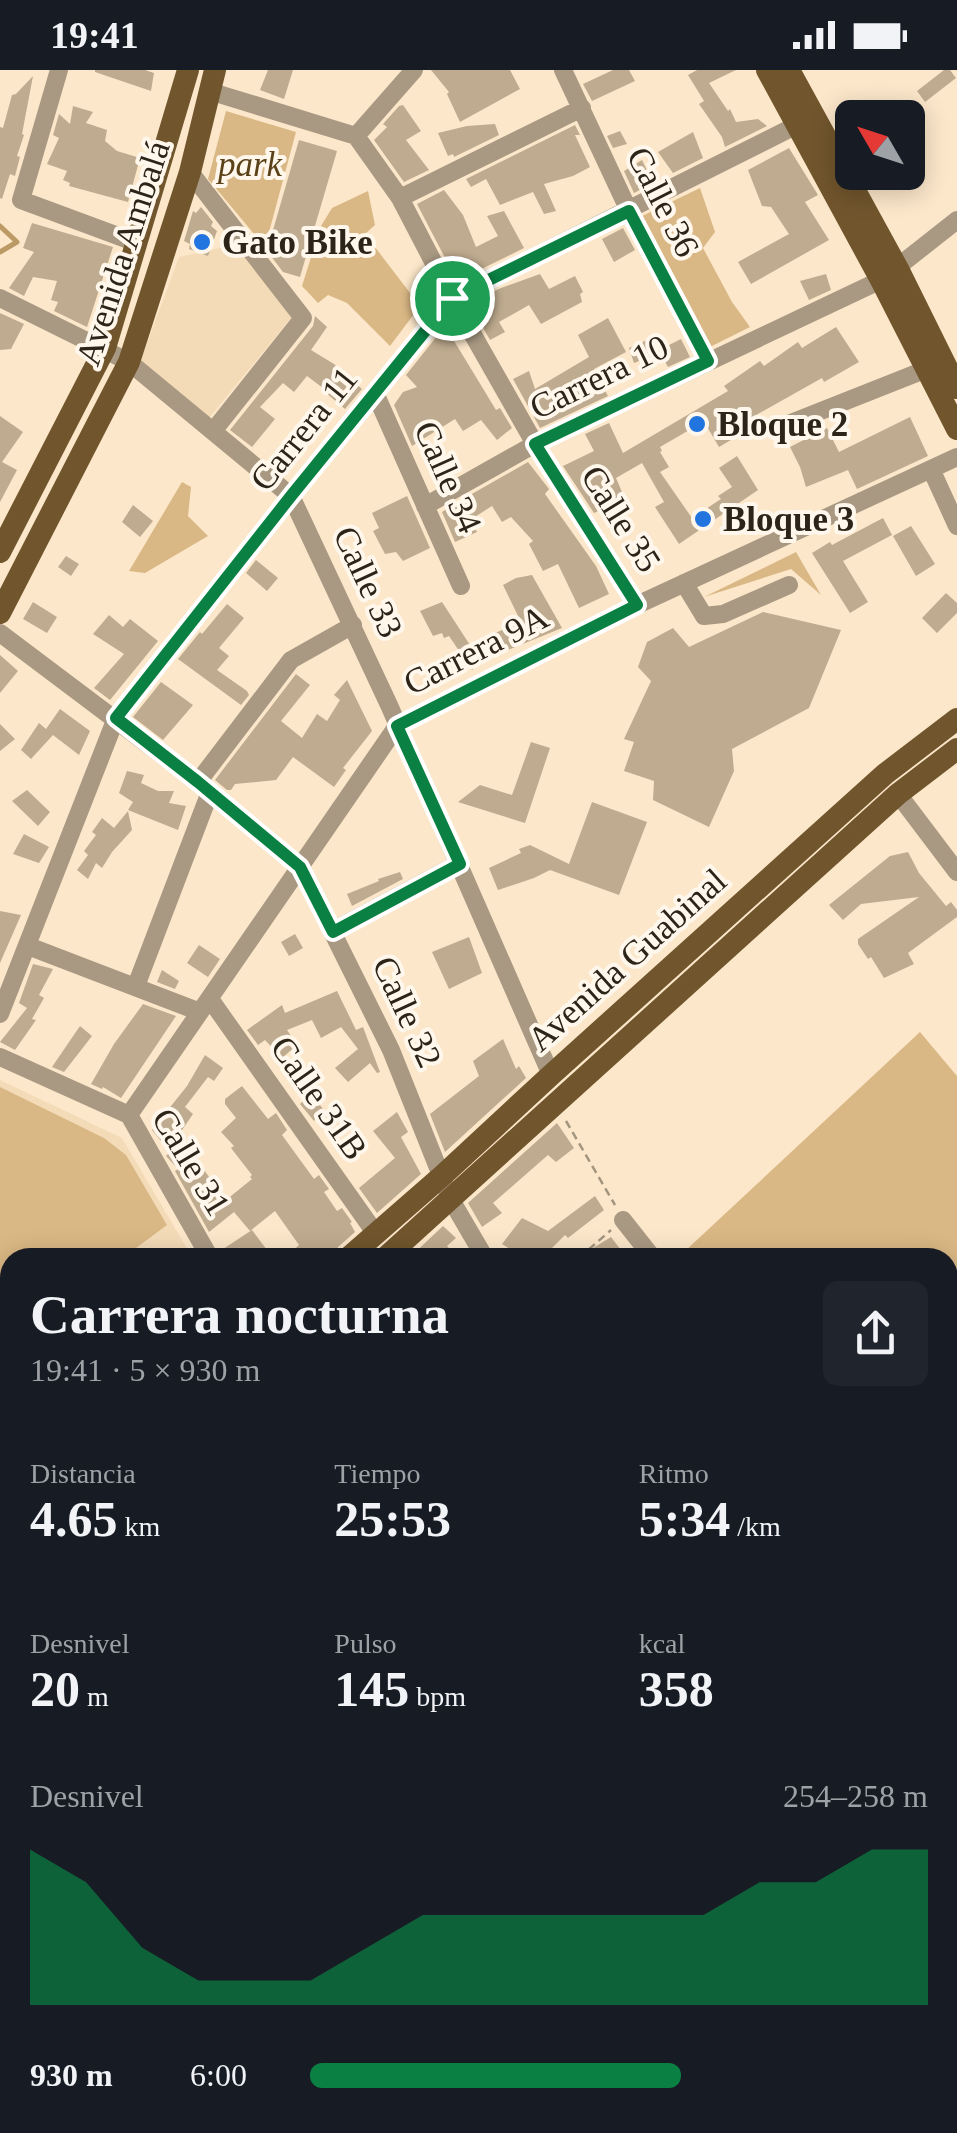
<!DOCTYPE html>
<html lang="es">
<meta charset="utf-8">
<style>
:root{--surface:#171b24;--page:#20242c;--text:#f1f3f6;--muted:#9ea1a6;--accent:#0b8043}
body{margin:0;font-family:"Times New Roman",serif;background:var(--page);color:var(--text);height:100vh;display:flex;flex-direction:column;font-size:38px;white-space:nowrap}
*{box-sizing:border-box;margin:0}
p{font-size:32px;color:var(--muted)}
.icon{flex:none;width:55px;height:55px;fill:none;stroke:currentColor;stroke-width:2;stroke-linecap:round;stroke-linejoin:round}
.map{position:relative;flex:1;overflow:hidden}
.sheet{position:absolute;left:0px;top:1178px;width:958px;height:888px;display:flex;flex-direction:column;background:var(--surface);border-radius:30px 30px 0 0;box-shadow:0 5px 25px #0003}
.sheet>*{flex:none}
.needle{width:65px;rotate:309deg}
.buttons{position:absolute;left:835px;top:30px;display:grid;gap:20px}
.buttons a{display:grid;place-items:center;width:90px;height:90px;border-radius:15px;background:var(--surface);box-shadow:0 5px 25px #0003;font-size:50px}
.pin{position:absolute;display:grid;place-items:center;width:85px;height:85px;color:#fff;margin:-42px;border:5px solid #fff;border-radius:50%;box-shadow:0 2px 10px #0007}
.round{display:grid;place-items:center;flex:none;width:105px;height:105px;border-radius:15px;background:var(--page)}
.summary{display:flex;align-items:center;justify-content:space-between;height:170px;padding:0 30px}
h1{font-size:55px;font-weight:600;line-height:75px}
.stats{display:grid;grid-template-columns:repeat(3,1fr);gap:15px;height:170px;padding:10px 30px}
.stats div{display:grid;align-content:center}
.stats b{font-size:50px;font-weight:600}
.stats small{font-size:28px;font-weight:400}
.stats p{font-size:28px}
.chart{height:280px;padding:20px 30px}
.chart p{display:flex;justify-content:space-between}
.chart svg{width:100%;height:180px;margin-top:10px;fill:var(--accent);opacity:.7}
ul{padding:0 30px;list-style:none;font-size:32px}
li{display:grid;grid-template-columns:160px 120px 1fr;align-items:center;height:75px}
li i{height:25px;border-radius:12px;background:var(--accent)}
.status{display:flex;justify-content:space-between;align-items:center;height:70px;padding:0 50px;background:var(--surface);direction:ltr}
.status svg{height:28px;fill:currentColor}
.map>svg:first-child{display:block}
.built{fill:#f4dbb8}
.green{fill:#dab885}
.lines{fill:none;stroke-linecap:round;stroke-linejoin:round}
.stream{stroke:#bc9a66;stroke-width:5}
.building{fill:#bfab8f}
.path{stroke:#a4957f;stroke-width:2.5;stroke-dasharray:8 5;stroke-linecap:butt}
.minor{stroke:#a99983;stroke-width:18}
.major{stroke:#71562d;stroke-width:22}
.route-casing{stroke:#fff;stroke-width:20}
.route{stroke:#0b8043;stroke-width:12}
.poi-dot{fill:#2275df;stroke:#fff7eb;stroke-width:4}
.labels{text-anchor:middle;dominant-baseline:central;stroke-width:8;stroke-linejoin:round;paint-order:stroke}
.park-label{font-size:35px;font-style:italic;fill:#5a4118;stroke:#fff7eb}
.street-label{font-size:35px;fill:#2c2419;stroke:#fff7eb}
.poi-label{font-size:35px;font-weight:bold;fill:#2c2419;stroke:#fff7eb;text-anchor:start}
</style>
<div class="status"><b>19:41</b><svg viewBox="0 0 49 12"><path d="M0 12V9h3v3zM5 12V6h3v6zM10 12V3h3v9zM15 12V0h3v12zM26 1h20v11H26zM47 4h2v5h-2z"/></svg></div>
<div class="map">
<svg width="957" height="2063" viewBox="0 0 957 2063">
<rect width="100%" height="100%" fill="#fce7ca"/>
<path class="built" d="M237,174L296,242L209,348L140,292L179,187Z
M0,1010L122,1068L192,1187L10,1188V1461L0,1474Z
M957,1356V1552L948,1540V1360Z
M957,1770V1977L948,1984V1775Z
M505,2055H948L954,2063H495Z"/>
<path class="green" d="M226,41L296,62L265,177L208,109Z
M700,118L715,162L703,178L732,232L750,257L710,277L638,148Z
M368,121L375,155L365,164L420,236L390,276L347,233L328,225L318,233L302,216L321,156L332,138Z
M182,412L191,417L188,446L208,466L145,503L129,501Z
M796,482L821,525L791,499L704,527Z
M920,962L957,1006V1319L948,1323V1188H690L685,1181Z
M0,1017L104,1068L126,1085L167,1155L124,1187L10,1188V1220L0,1206Z
M10,1365V1461L0,1474V1408L8,1400L0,1390V1373Z"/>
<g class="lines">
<path class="stream" d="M0,156L17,172L0,182"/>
</g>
<path class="building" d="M95,0H145L154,3L151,21L95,2Z
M268,0H293L284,29L260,20Z
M431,0H510L520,19L460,52L447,24L449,22Z
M613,0H629L635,11L592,31L583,14Z
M697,0H736L709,13L728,41L730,39L736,52L758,49L767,56L725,77L722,67L699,34L704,31L688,5Z
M944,0H950L956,8L925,32L917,21Z
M33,6L22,64L24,65L17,86L20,87L15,106L10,104L2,129L0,128V57L3,58L12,25L16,24Z
M403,35L421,61L406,70L429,100L404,112L374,70L387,57L383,54L399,36Z
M73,36L93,42L86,53L107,60L105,71L117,81L140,88L128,132L69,116L70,113L63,110L67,101L47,94L59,68L53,65L59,44L70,54Z
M495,54L499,65L454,87L453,84L448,86L438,63L467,56Z
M575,55L580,65H575L590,97L573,106L544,114L556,141L544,144L533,122L500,135L486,109L471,117L466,109Z
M620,61L627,74L613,78L607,66Z
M693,62L703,88L673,103L658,82Z
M299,70L337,81L300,207L283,202L267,181Z
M789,78L818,125L805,132L829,170L751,214L738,192L789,164L771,137L762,136L748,100Z
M642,90L653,113L634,123L624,101Z
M444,120L463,145L476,177L498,166L487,146L504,141L524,178L457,211L417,134Z
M201,137L213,152L211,156L217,161L208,186L189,179L190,174L184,171L193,141L196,143Z
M32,153L113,177L87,257L54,241L58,232L51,230L57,211L33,207L24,226L9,218L34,182L23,178Z
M623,158L635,180L614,192L602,169Z
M540,204L549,219L575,206L583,222L580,224L582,232L541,254L529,235L499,252L505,262L490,270L469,233L501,218Z
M826,204L831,220L809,230L800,211Z
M0,243L24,254L11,279L0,280Z
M315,246L327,257L311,280L334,294L362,319L345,339L326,323L327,321L307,306L294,322L283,313L260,337L275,349L252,377L230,360L313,256Z
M608,248L626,282L594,299L608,326L540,358L513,309L529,301L535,319L589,287L578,265Z
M445,256L496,340L500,338L512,358L497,370L481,350L463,361L455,349L412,376L394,335L403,322L417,317L406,305Z
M836,257L859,292L824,312L822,308L731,359L736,367L719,377L706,355L693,363L691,359L660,377L662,381L660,382L669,397L660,402L692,448L721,429L718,426L732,417L719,398L737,386L758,420L679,474L655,437L664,432L642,393L616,408L625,429L594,443L563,396L594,381L585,364L609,353L623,383L728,321L724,316L760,291L764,296L798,272L802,278Z
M652,268L658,283L634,293L629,278Z
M681,269L690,287L668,297L659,280Z
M0,346L23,362L2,392L17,400L0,432Z
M910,347L928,386L857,419L848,400L806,417L800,397L790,377L827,358L839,382Z
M528,392L549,419L545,424L596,496L609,524L579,538L558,494L543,501L529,474L533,471L511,447L502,452L492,436L470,450L477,462L455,472L442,442L454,434L474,430L470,425Z
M407,426L430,478L403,491L396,482L385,484L373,461L379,458L372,443Z
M133,435L153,451L140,467L122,452Z
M883,448L892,465L843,491L868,532L850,543L812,483L830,472L832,475Z
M911,456L935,494L916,506L893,466Z
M66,486L79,494L71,506L58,497Z
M256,490L278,508L267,521L246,503Z
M532,505L562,558L503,582L495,563L521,552L503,515L516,508Z
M946,523L957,533V543L937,563L922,548Z
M33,532L57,547L47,563L23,549Z
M442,532L481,592L472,600L449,566L444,568L442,563L433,566L420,541Z
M227,534L244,548L219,578L229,586L217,600L247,621L249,625L241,635L178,589L200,562L202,564Z
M763,542L841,560L809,638L732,679L734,701L709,757L653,730L654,711L624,701L634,672L624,669L651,611L638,597L647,572L673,558L689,577Z
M109,545L123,557L130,549L158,571L110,630L94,618L124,584L93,564Z
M0,585L18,601L0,623Z
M296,604L310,615L281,651L302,668L317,644L327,651L340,630L334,625L347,610L372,661L343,698L346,700L334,717L293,687L276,710L235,714L231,720H227L215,710Z
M161,612L193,635L163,670L133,647Z
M60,639L90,661L79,685L53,665L31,689L21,680L39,653L46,659Z
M0,654L15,669L0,681Z
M531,672L550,678L525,753L458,732L480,715L512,725Z
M127,701L144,705L141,713L158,721H174L169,733L186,736L178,760L128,740L133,732L119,723Z
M27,720L50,742L38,756L12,731Z
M592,732L647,752L619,825L550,800L534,808L498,820L489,798L521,783L519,779L530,775L569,794Z
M128,741L132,760L112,782L102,798L96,793L88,809L77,800L88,785L84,781L96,765L92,762L102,748L114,758Z
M24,764L49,777L39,793L13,784Z
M908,782L919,803L946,836L951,832L957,840V847L908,883L914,894L884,908L871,887L868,889L858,874V869L919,827L861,834L843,850L829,835L890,786Z
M400,802L403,809L352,836L347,824L379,811L378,809Z
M0,841L21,845L0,893Z
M295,864L303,878L289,886L281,872Z
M469,867L482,903L449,919L432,882Z
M199,875L220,889L208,907L187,893Z
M33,894L53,899L39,925L44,928L32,949L36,950L15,980L0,972L27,938L19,933Z
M162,900L179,911L175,919L157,912Z
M337,921L356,960L363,957L380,1002L377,1003L370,993L348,1012L335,998L358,979L341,957L321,968L312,950L287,960L297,975L282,988L265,970L258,975L247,960L282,935L285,943Z
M143,934L176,946L121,1028L103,1017L102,1019L91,1014L114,974Z
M80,956L92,966L64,1002L52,997Z
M503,969L516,999L519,996L526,1008L445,1082L430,1044L479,1006L473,991Z
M205,985L223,998L214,1011L208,1007L185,1037L193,1044L178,1066L180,1065L195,1083L193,1085L226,1130L252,1109L250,1107L252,1105L231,1078L234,1076L221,1062L236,1048L225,1034V1029L242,1016L268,1049L276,1043L287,1060L282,1065L314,1109L319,1105L329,1119L324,1122L337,1141L342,1138L352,1152L350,1153L355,1162L338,1177L333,1188H285L299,1175L275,1141L250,1161L234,1142L209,1162L175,1101L178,1099L166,1086L170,1082L152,1060L187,1016Z
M311,1023L323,1039L314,1051L300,1034Z
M397,1042L408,1062L401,1067L421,1104L377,1143L359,1118L395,1088L373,1061Z
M557,1053L574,1078L556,1092L548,1085L493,1133L502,1143L482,1157L468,1133Z
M595,1126L604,1140L568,1168L565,1165L542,1188H524L502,1174L522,1148L548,1161Z
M443,1156L456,1168L447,1176L458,1188H409Z
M252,1160L273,1188H222L220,1181Z
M611,1167L627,1188H577Z"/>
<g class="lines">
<path class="path" d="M566,1051L615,1135
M579,1188L611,1160
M0,1246L4,1243L10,1251
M0,1274L10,1287
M0,1297L10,1290
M0,1365L10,1357"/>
<path class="minor" d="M59,0L21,130L137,173
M563,0L629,141L709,291
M209,21L356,66L400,128L452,228L535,374L637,535
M356,66L414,0
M190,102L303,248L214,360
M400,128L582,38
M0,228L129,292L291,426L389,635L551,1005
M375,323L461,516
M778,358L927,299
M931,399L957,456
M425,436L535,374L881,210L957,150
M684,513L704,546L723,544L789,515
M0,563L198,712L300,797L391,980L450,1128L485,1188
M198,712L291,590L353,555
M898,724L957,802
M333,861L460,793
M28,876L200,942
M136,916L210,722
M210,929L376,1164
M0,944L116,648L291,426L452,228L809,49
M0,987L129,1045L210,1188
M129,1045L397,656L637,535L957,387
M623,1150L653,1188
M948,1339L957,1335
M948,1572L957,1585
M0,1576L10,1580
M0,1940L10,1953
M948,1988L957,1981
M948,2040L957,2055
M91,2055L97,2063
M160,2055L167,2063
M373,2055L378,2063
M134,2063L142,2055"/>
<path class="major" d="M767,0L881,210L957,359
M789,0L898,199L957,318
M0,482L105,278L188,0
M0,543L129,292L190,102L215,0
M348,1188L442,1106L551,1005L885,704L957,649
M385,1188L898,724L957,679
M0,1486L10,1469
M0,1537L10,1518
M948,1716L957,1710
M948,1749L957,1744
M406,2063L416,2055
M457,2063L467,2055"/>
</g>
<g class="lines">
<defs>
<path id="route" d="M629,141L708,291L535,374L637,535L397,656L460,794L333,862L300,797L198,712L116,648L291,426L452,228Z"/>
</defs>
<use href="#route" class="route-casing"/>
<use href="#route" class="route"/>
</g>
<g class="poi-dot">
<circle cx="202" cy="172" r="10"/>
<circle cx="697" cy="354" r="10"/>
<circle cx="703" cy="449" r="10"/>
</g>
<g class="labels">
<g class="park-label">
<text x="250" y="94">park</text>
</g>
<g class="street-label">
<text transform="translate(663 132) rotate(63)">Calle 36</text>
<text transform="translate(123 183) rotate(-72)">Avenida Ambalá</text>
<text transform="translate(599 307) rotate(-26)">Carrera 10</text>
<text transform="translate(304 359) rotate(-51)">Carrera 11</text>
<text transform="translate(448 407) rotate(66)">Calle 34</text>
<text transform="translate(621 449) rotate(58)">Calle 35</text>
<text transform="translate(368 512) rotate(65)">Calle 33</text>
<text transform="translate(476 580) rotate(-27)">Carrera 9A</text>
<text transform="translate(627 890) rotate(-42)">Avenida Guabinal</text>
<text transform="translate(407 942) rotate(65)">Calle 32</text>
<text transform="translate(319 1028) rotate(55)">Calle 31B</text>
<text transform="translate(191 1092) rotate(59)">Calle 31</text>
</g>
<g class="poi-label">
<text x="222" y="172">Gato Bike</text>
<text x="717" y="354">Bloque 2</text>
<text x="723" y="449">Bloque 3</text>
</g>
</g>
</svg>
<div class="buttons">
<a><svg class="needle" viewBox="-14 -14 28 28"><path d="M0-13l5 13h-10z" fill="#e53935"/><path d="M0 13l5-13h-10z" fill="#9ea1a6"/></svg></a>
</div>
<div class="pin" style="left:452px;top:228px;background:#1e9e55"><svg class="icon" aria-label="arrive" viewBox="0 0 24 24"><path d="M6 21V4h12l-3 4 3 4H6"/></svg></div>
<section class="sheet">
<div class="summary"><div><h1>Carrera nocturna</h1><p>19:41 · 5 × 930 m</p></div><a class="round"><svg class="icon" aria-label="share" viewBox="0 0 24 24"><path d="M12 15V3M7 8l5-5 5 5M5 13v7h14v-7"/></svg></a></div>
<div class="stats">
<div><p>Distancia</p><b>4.65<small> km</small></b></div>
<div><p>Tiempo</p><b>25:53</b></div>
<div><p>Ritmo</p><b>5:34<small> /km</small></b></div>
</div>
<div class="stats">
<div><p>Desnivel</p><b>20<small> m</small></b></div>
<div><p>Pulso</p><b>145<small> bpm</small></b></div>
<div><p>kcal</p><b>358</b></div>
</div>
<div class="chart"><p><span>Desnivel</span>254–258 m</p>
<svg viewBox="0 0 160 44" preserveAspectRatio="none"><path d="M0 44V6L10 14L20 30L30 38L40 38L50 38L60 30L70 22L80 22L90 22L100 22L110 22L120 22L130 14L140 14L150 6L160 6V44z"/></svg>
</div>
<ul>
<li><b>930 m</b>6:00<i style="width:60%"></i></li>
</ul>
</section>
</div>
